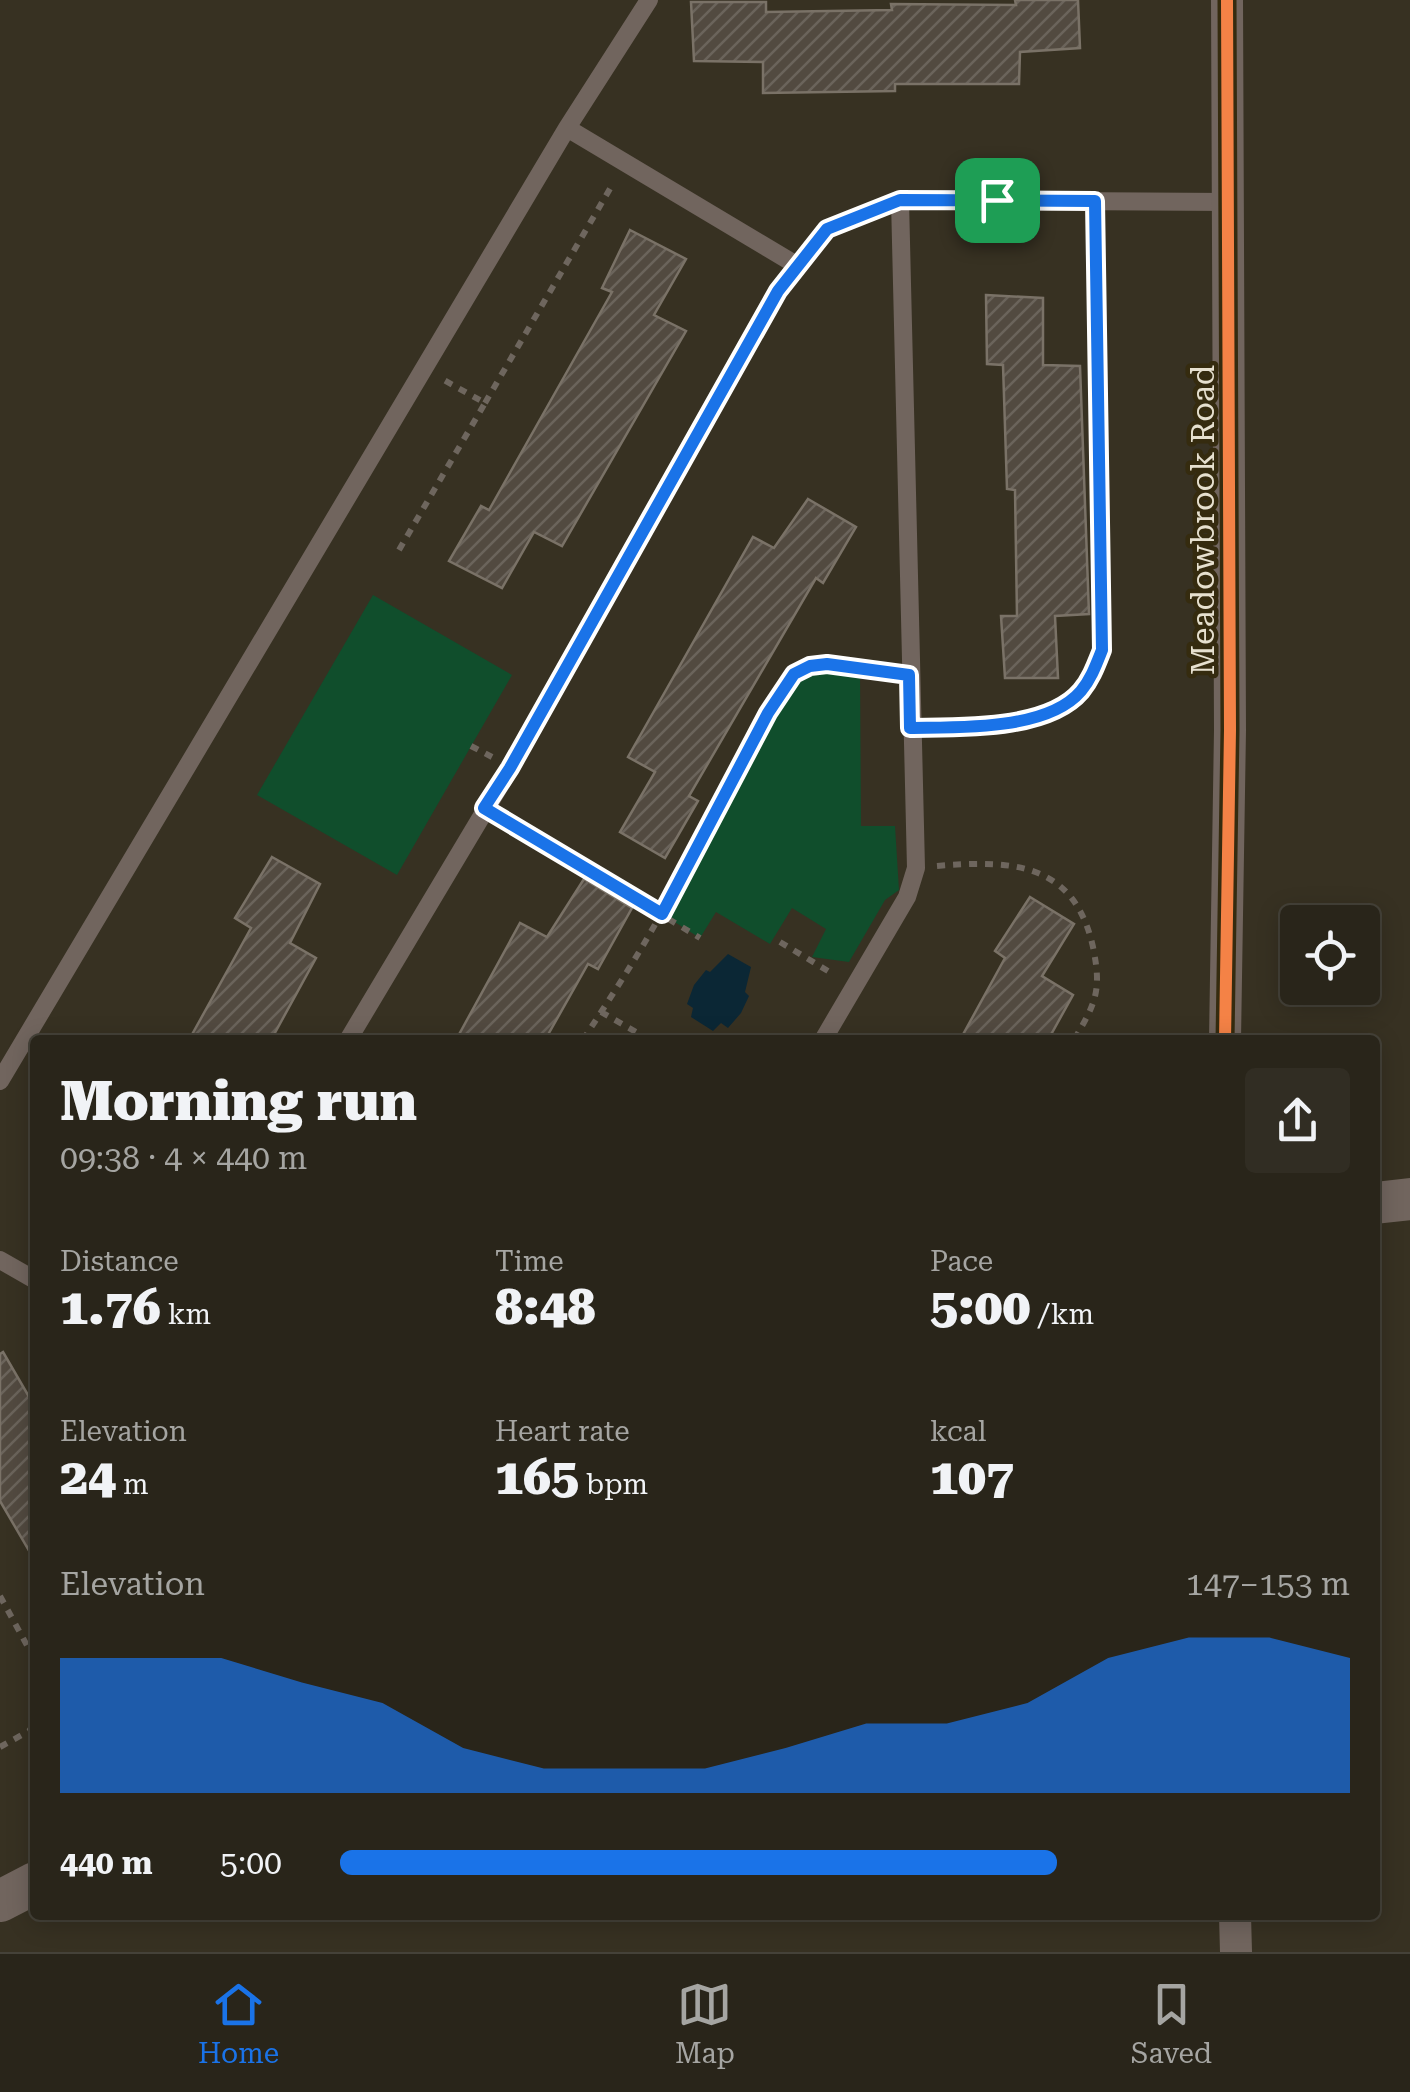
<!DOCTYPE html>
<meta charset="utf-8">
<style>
:root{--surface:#29251a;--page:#312d23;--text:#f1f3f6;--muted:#a5a5a2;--line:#454239;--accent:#1a73e8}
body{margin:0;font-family:"Roboto Serif",serif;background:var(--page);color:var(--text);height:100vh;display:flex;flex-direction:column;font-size:38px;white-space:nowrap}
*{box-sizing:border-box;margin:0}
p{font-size:32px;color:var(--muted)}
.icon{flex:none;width:55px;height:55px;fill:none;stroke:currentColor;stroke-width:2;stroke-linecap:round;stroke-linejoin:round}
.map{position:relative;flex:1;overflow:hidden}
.sheet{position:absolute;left:30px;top:1035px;width:1350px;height:885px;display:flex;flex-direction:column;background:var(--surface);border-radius:10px;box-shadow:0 5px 25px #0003,0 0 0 2px var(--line)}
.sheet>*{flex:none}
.controls{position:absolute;left:1280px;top:905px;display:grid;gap:20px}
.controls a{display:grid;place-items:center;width:100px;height:100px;border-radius:10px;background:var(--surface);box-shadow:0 5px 25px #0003,0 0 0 2px var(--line);font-size:50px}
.pin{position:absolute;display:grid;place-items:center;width:85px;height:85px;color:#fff;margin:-42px;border-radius:20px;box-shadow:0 5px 15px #0006}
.round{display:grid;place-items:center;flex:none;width:105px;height:105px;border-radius:10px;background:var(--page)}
.head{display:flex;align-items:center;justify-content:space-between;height:170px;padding:0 30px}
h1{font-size:55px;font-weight:800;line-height:75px}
.stats{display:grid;grid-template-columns:repeat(3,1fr);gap:15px;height:170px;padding:10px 30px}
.stats div{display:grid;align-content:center}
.stats b{font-size:50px;font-weight:800}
.stats small{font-size:28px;font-weight:400}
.stats p{font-size:28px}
.chart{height:280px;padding:20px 30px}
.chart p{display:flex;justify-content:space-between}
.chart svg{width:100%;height:180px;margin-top:10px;fill:var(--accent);opacity:.7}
ul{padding:0 30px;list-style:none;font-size:32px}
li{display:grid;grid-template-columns:160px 120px 1fr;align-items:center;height:75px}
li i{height:25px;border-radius:12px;background:var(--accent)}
.tabs{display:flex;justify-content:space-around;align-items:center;height:140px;border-top:2px solid var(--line);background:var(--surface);font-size:28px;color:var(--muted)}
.tabs a{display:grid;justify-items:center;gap:5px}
.tabs .on{color:var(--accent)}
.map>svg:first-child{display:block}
.green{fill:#104e2c}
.water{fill:#0b2735}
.building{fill:url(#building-hatch);stroke:#7a7267;stroke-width:2.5}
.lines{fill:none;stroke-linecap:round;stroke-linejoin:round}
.path{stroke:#6e665e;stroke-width:6;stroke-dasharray:8 8;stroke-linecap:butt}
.service{stroke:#71655e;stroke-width:18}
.minor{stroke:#71655e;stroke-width:32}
.tertiary{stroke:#71655e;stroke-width:42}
.cycleway-casing{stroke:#352b0f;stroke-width:19}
.cycleway{stroke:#f48246;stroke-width:12}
.route-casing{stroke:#fff;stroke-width:20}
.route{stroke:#1a73e8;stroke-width:12}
.labels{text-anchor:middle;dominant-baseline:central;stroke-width:9;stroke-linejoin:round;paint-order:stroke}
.street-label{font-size:32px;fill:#e6e0cf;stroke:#352b0f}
</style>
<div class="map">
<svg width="1410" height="1952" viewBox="0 0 1410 1952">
<defs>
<pattern id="building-hatch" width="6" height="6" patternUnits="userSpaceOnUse" patternTransform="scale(2.5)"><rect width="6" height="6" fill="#524a40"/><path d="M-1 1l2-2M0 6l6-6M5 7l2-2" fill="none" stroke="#6b645b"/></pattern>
</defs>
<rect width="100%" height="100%" fill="#373122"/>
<path class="green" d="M373,595L512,675L397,875L257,795Z
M827,664L860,669L861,826H895L899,890L885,900L849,962L812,957L826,929L792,908L770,944L716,912L700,938L662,914L794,674L810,666Z"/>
<path class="water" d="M728,954L751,967L745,992L749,996L741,1013L728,1028L721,1023L713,1031L691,1017L693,1008L687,1004L694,985L706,970L710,972Z"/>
<path class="building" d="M1015,0H1078L1080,48L1020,52L1019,84H895V91L763,93V62L694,61L691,2H766V12L892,10L891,4L1016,5Z
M630,230L686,259L654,315L686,331L562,546L534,532L502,588L449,561L481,506L489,510L612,292L602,288Z
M986,295L1043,298V365L1080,366L1089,614L1055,616L1058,678H1005L1001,616H1017L1015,490L1007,489L1003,365L987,364Z
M808,499L856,527L823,583L816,578L689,796L698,801L665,858L620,832L655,772L628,757L753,537L774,548Z
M272,857L320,884L290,943L316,958L271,1040H189L251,928L235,918Z
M584,879L632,908L598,969L588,964L545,1040H456L520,923L547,937Z
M1030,897L1074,924L1042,976L1073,995L1048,1040H960L1005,958L995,951Z
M3,1352L35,1407V1561L0,1501V1354Z"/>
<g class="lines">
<path class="path" d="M485,403L611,187
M399,550L485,403L442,379
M936,727C977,726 1050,727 1080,693C1091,680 1096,665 1102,650L1095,223
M471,746L492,757
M504,820L700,938
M937,866C1010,860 1074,861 1093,947C1102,991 1096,1002 1074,1040
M780,942L833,974
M601,1012L650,1040
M583,1040C610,998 639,955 663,910C686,870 770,689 798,672C823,656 860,669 888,672
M0,1596L35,1660
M0,1747L29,1731L35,1723"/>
<path class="service" d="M567,128L798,266
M348,1040L511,767L778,291L827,229L900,200L1230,202
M823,1040L907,897L916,868L900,200
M0,1081L567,128L649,0
M0,1260L35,1280"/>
<path class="minor" d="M1225,1040L1230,730L1227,0
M1235,1915L1236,1952"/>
<path class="tertiary" d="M1375,1203L1410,1199
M0,1901L35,1883"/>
<defs>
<path id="cycleway" d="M1225,1040L1230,730L1227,0"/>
</defs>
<use href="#cycleway" class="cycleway-casing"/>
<use href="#cycleway" class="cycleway"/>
</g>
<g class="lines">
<defs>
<path id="route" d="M900,200L1095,201L1102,650C1096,665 1091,679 1081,691C1047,731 958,727 910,728L909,675L827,664L810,666L794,674L768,713L662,914L484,808L510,768L778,291L827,229Z"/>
</defs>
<use href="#route" class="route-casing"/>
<use href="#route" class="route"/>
</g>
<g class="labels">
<g class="street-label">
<text transform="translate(1203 520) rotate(-90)">Meadowbrook Road</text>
</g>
</g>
</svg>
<div class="controls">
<a><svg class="icon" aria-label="locate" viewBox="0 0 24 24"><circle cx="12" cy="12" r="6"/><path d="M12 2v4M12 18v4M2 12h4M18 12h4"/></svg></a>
</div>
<div class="pin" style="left:997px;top:200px;background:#1e9e55"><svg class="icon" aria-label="arrive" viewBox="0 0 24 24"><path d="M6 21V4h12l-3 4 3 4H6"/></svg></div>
<section class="sheet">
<div class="head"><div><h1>Morning run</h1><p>09:38 · 4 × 440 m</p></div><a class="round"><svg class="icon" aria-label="share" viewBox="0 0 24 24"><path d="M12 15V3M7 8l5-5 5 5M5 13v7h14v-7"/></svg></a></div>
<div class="stats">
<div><p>Distance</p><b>1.76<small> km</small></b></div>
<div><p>Time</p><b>8:48</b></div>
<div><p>Pace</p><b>5:00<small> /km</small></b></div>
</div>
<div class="stats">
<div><p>Elevation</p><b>24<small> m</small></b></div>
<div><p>Heart rate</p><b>165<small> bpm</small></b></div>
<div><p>kcal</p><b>107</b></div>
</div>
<div class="chart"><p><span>Elevation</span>147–153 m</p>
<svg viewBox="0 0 160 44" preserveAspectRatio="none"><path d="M0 44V11L10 11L20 11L30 17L40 22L50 33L60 38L70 38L80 38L90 33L100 27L110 27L120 22L130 11L140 6L150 6L160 11V44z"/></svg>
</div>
<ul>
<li><b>440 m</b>5:00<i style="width:71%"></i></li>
</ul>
</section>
</div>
<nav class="tabs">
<a class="on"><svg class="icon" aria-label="home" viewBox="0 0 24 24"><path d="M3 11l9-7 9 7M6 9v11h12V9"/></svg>Home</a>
<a><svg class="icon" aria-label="map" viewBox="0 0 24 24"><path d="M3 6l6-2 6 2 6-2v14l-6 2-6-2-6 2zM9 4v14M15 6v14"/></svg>Map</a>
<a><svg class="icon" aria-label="saved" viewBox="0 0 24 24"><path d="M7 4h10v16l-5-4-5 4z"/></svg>Saved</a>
</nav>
